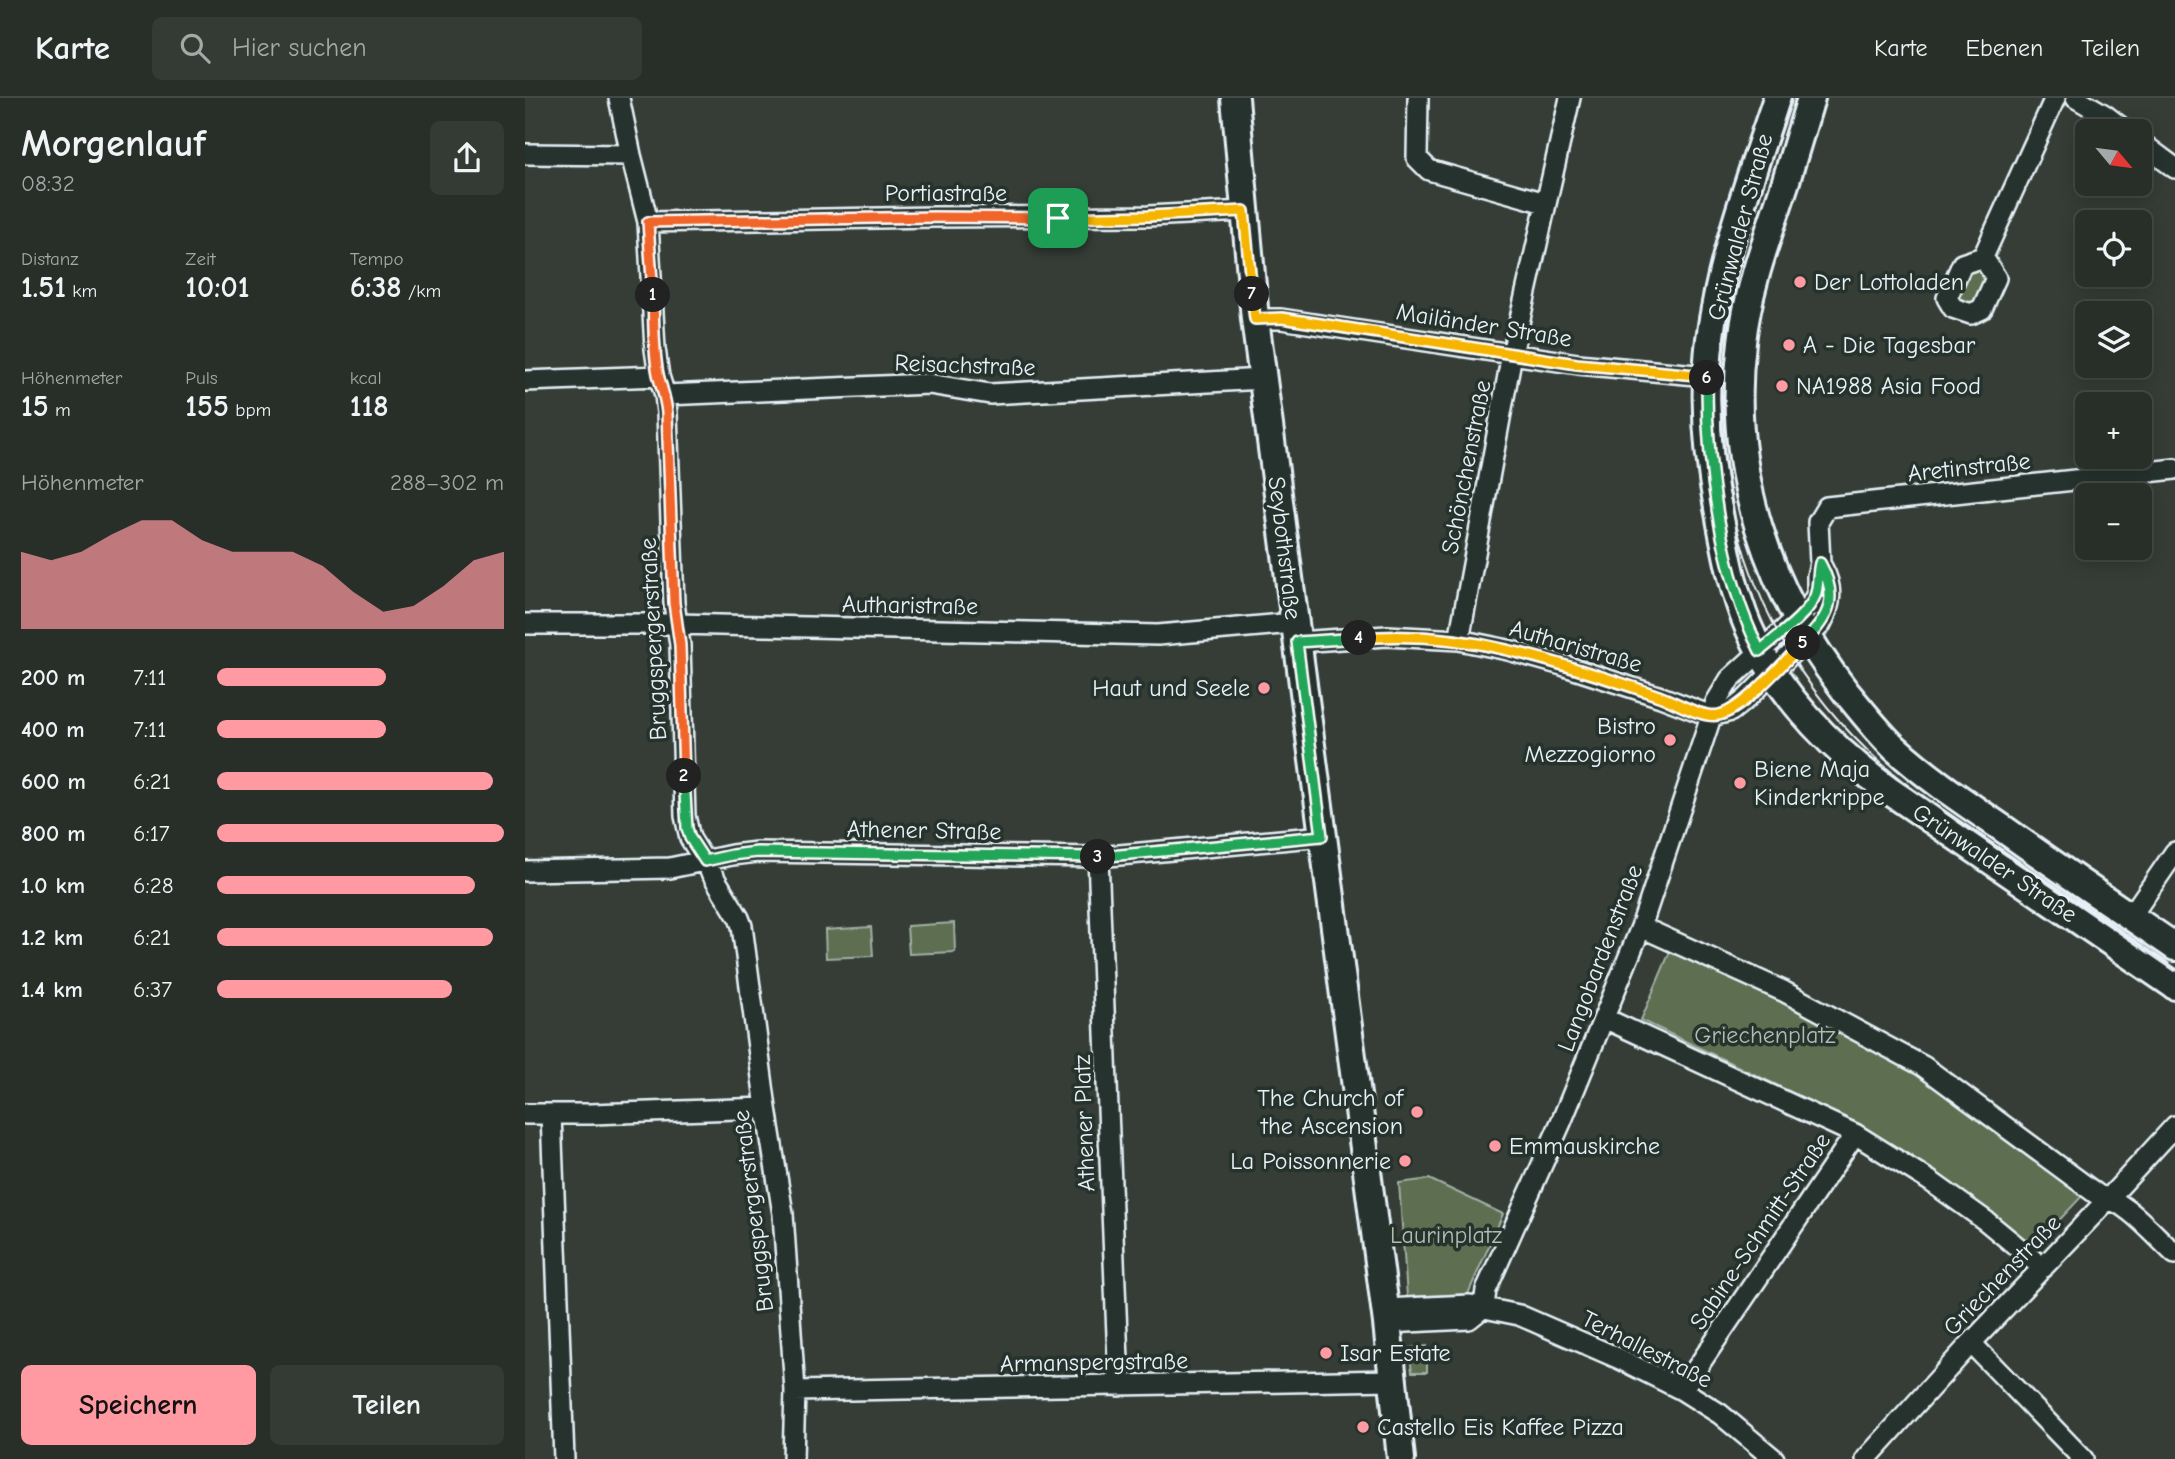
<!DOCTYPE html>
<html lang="de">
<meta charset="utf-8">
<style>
:root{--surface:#282e28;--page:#343a34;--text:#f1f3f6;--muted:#a5a8a8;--line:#444a45;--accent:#ff9aa2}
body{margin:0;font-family:"Comic Neue",sans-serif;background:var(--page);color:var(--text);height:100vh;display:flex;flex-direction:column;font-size:26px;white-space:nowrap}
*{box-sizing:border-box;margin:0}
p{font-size:23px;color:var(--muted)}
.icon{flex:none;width:38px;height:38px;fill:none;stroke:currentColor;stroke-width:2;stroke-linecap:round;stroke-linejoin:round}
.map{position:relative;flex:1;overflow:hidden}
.sheet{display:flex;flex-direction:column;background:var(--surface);width:525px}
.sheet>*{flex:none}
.needle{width:46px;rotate:119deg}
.controls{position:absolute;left:1550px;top:21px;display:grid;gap:14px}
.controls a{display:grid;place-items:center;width:77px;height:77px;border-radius:10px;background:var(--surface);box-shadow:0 4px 18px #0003,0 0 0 2px var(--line);font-size:35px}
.pin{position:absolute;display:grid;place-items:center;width:60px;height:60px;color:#fff;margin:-30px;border-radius:14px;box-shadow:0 4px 10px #0006}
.km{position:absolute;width:35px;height:35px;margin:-18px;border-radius:50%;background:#222;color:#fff;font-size:19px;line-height:35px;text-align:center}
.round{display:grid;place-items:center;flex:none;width:74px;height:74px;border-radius:10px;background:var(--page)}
.head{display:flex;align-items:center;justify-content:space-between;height:119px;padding:0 21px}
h1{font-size:38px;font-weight:600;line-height:52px}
.metrics{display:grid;grid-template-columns:repeat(3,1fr);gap:10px;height:119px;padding:7px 21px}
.metrics div{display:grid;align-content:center}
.metrics b{font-size:30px;font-weight:600}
.metrics small{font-size:19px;font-weight:400}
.metrics p{font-size:19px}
.chart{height:196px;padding:14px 21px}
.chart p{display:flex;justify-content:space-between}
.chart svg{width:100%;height:126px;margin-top:7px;fill:var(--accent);opacity:.7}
.cta{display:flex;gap:14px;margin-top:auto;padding:14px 21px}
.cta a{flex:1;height:80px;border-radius:10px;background:var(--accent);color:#111;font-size:28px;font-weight:600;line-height:80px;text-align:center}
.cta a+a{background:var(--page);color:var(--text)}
ul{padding:0 21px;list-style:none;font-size:23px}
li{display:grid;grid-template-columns:112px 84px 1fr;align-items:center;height:52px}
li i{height:18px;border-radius:9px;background:var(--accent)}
header{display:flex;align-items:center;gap:42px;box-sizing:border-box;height:98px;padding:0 35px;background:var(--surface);border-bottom:2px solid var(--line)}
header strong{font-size:33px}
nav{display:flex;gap:38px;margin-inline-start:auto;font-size:24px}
.search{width:490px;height:63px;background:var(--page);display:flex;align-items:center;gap:18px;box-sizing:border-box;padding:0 24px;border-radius:10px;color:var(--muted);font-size:26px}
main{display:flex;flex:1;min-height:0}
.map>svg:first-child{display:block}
.green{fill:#5d6e51;stroke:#a2b0a4;stroke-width:2}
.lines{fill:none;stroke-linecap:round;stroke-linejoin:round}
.street-casing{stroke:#e8f1f8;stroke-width:24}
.secondary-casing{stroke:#e8f1f8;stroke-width:32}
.street{stroke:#26332d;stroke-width:19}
.secondary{stroke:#26332d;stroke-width:26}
.tram{stroke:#e8f1f8;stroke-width:2}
.split-1-casing{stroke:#fff;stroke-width:14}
.split-2-casing{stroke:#fff;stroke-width:14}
.split-3-casing{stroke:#fff;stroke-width:14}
.split-4-casing{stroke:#fff;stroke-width:14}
.split-5-casing{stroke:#fff;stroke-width:14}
.split-6-casing{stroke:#fff;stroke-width:14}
.split-7-casing{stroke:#fff;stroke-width:14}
.split-8-casing{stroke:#fff;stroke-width:14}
.split-1{stroke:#f0652b;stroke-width:9}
.split-2{stroke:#f0652b;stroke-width:9}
.split-3{stroke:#22a559;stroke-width:9}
.split-4{stroke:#22a559;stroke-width:9}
.split-5{stroke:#f5b400;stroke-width:9}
.split-6{stroke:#22a559;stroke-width:9}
.split-7{stroke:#f5b400;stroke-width:9}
.split-8{stroke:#f5b400;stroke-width:9}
.poi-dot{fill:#ff9aa2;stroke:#26332d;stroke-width:2.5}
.labels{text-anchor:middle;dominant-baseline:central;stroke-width:7;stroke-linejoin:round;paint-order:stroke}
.street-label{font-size:24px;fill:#e8f1f8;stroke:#26332d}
.poi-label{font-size:24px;fill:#e8f1f8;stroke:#26332d;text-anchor:start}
.park-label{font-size:24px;fill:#b0bdb5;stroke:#26332d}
</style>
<header>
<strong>Karte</strong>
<div class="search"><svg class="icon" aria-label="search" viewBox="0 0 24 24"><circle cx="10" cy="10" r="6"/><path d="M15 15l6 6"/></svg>Hier suchen</div>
<nav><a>Karte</a><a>Ebenen</a><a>Teilen</a></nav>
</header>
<main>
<section class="sheet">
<div class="head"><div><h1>Morgenlauf</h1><p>08:32</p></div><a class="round"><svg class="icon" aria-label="share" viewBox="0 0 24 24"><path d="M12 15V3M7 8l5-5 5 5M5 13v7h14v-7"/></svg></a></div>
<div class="metrics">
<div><p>Distanz</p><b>1.51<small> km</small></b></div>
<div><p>Zeit</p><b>10:01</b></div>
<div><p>Tempo</p><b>6:38<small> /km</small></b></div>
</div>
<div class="metrics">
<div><p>Höhenmeter</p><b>15<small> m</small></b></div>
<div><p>Puls</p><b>155<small> bpm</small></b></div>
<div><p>kcal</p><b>118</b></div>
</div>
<div class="chart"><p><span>Höhenmeter</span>288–302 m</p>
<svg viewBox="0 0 160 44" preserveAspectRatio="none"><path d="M0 44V17L10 20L20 17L30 11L40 6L50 6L60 13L70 17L80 17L90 17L100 22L110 31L120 38L130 36L140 29L150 20L160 17V44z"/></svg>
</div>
<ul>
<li><b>200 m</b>7:11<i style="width:59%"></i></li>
<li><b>400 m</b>7:11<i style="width:59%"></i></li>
<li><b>600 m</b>6:21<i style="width:96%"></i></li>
<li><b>800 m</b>6:17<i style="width:100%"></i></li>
<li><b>1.0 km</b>6:28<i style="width:90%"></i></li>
<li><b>1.2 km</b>6:21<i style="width:96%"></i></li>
<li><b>1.4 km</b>6:37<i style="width:82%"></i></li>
</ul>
<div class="cta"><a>Speichern</a><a>Teilen</a></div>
</section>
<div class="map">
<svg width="1650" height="1361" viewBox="0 0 1650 1361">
<rect width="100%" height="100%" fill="#353d36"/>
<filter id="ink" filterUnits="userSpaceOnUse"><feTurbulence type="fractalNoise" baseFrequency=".0143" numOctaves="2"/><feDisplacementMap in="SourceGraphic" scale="14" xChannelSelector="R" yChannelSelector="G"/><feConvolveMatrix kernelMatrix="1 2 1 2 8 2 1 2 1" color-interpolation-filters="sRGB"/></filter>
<g filter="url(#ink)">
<path class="green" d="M1453,168L1461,181L1451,203L1443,208L1432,201L1442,172Z
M429,825L430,854L384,856L382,828Z
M346,829L348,858L301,860L300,832Z
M1146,851L1256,899L1387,971L1559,1096L1509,1149L1411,1076L1335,1027L1116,922Z
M904,1081L978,1116L943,1196L882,1199L874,1085Z
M902,1248V1274H887L884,1250Z"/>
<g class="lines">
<defs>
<path id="street" d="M94,0L106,57L123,124L130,251L134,278L140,297L142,315L149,505L155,547L160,718L165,740L214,820L217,828L241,1010L258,1116L270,1293L268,1361
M893,0L892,60L904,72L1020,105
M1551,0L1580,17L1601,33
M1615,44L1650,70
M0,56L106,57
M123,124L409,119L623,118L719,113
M1458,159L1471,180L1457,211L1446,216L1428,210L1422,200L1437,166L1458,159L1530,0
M730,221H756L1053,266L1182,278
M0,283L134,278
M140,297L404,286L465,296L738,281
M0,526H152L633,537L769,525
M934,542L987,256L1045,0
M772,544L862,538L934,542L983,552L1037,567L1136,599L1186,618
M1186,618L1206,613L1221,601L1296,526C1307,506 1308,489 1297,469
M573,759L594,1288
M0,773L145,770L207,757L232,754L573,759L798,738
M1606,818L1650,754
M1116,829L1258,893L1398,968L1573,1097C1602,1103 1628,1136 1650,1156
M1079,920L1330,1036L1405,1083L1461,1123L1518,1170
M0,1016H66L241,1010
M26,1016L39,1361
M860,1211L945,1207L994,1217L1095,1261L1157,1292L1195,1316L1249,1361
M862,1225L944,1221L959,1209L961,1192L1037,1022L1116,829L1191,604L1205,581L1286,507L1292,495V478L1295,465L1293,424L1302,409L1650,371
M1446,1245L1558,1361
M1157,1292L1330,1036
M270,1293L868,1282
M1341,1361L1446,1245L1585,1099L1650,1028"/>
<path id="secondary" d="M710,0L730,221L862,1225L876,1361
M1252,0C1226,78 1196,158 1185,241C1178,299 1182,357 1194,415C1201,453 1208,493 1223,528C1252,596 1305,649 1363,692L1650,888
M1286,0C1277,29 1269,57 1260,86C1243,138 1223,189 1217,244C1201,372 1243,494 1321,594C1337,613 1352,633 1370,650C1404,681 1442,706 1480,732C1536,772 1593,810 1650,849"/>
</defs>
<use href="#street" class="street-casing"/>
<use href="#secondary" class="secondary-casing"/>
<use href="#street" class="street"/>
<use href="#secondary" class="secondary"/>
<path class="tram" d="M1266,0C1253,41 1239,83 1227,124C1216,157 1206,190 1201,224C1178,384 1227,543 1345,655C1384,692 1431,722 1475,753C1533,793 1592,833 1650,873"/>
</g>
</g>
<g class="lines" filter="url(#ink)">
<defs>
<path id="split-1" d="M128,197L123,124L409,119L533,120"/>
<path id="split-2" d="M128,197C129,223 128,250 133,276C136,289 141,301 142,315L149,505L155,547L159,678"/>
<path id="split-3" d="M159,678L162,730L165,740L180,763L207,757L232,754L573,759"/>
<path id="split-4" d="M573,759L797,738L772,544L834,540"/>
<path id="split-5" d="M834,540C884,536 934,540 982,552C1033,564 1085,581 1134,598C1151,604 1178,621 1194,617C1218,612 1260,563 1278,545"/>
<path id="split-6" d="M1182,280C1181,365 1196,477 1235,553C1251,539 1283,517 1290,498C1294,488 1292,476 1295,465C1314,499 1305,519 1278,545"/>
<path id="split-7" d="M727,196L730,221L757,220L1052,266L1182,278V280"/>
<path id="split-8" d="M533,120L623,118L719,113L727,196"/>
</defs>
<use href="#split-1" class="split-1-casing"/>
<use href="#split-2" class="split-2-casing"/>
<use href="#split-3" class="split-3-casing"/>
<use href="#split-4" class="split-4-casing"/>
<use href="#split-5" class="split-5-casing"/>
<use href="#split-6" class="split-6-casing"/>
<use href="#split-7" class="split-7-casing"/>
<use href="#split-8" class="split-8-casing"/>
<use href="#split-1" class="split-1"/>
<use href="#split-2" class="split-2"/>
<use href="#split-3" class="split-3"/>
<use href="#split-4" class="split-4"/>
<use href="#split-5" class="split-5"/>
<use href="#split-6" class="split-6"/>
<use href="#split-7" class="split-7"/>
<use href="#split-8" class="split-8"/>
</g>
<g class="poi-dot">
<circle cx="1275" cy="184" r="7"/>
<circle cx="1264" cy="247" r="7"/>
<circle cx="1257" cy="288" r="7"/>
<circle cx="739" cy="590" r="7"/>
<circle cx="1145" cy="642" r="7"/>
<circle cx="1215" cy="685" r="7"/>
<circle cx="892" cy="1014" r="7"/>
<circle cx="970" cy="1048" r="7"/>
<circle cx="880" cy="1063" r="7"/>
<circle cx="801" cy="1255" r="7"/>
<circle cx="838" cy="1329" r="7"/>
</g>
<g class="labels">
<g class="street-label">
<text x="421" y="95">Portiastraße</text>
<text transform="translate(1215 129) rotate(-75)">Grünwalder Straße</text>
<text transform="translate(959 227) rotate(9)">Mailänder Straße</text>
<text transform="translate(440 267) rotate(2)">Reisachstraße</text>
<text transform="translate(941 369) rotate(-79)">Schönchenstraße</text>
<text transform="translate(1444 369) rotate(-6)">Aretinstraße</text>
<text transform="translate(760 450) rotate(83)">Seybothstraße</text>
<text transform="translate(385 507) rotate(1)">Autharistraße</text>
<text transform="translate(128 541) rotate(-93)">Bruggspergerstraße</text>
<text transform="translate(1051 548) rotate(16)">Autharistraße</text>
<text transform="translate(399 732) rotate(1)">Athener Straße</text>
<text transform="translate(1470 765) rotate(34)">Grünwalder Straße</text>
<text transform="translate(1075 860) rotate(-69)">Langobardenstraße</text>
<text transform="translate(559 1025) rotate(-92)">Athener Platz</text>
<text transform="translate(228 1113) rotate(-97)">Bruggspergerstraße</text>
<text transform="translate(1235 1133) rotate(-56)">Sabine-Schmitt-Straße</text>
<text transform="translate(1477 1177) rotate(-46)">Griechenstraße</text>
<text transform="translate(1122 1251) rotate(27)">Terhallestraße</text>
<text transform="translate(569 1264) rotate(-1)">Armanspergstraße</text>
</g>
<g class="poi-label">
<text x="1289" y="184">Der Lottoladen</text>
<text x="1278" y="247">A - Die Tagesbar</text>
<text x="1271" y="288">NA1988 Asia Food</text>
<text x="725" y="590" text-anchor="end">Haut und Seele</text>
<text x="1131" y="628" text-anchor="end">Bistro<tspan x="1131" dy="28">Mezzogiorno</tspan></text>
<text x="1229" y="671">Biene Maja<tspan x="1229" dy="28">Kinderkrippe</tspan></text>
<text x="878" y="1000" text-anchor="end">The Church of<tspan x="878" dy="28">the Ascension</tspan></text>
<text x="984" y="1048">Emmauskirche</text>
<text x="866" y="1063" text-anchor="end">La Poissonnerie</text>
<text x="815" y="1255">Isar Estate</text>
<text x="852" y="1329">Castello Eis Kaffee Pizza</text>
</g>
<g class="park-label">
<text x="1240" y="937">Griechenplatz</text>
<text x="921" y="1137">Laurinplatz</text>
</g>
</g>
</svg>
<div class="controls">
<a><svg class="needle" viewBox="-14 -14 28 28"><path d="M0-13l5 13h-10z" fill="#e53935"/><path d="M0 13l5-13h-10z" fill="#a5a8a8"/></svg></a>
<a><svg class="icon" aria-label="locate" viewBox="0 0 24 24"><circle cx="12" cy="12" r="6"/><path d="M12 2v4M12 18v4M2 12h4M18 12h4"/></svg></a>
<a><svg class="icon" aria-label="layers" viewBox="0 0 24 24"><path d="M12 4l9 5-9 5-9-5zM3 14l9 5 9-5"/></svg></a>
<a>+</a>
<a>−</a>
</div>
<div class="pin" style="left:533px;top:120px;background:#1e9e55"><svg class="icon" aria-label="arrive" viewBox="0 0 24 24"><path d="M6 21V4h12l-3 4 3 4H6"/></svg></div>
<b class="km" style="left:128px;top:197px">1</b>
<b class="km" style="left:159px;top:678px">2</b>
<b class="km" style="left:573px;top:759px">3</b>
<b class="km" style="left:834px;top:540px">4</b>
<b class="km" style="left:1278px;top:545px">5</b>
<b class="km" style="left:1182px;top:280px">6</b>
<b class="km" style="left:727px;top:196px">7</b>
</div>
</main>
